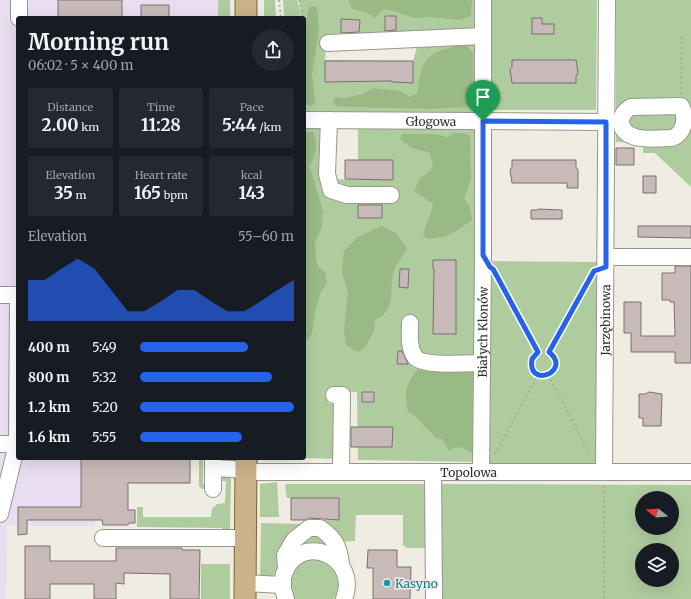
<!DOCTYPE html>
<meta charset="utf-8">
<style>
:root{--surface:#171b24;--page:#242831;--text:#f1f3f6;--muted:#9ea1a6;--accent:#2563eb}
body{margin:0;font-family:Merriweather,serif;background:var(--page);color:var(--text);height:100vh;display:flex;flex-direction:column;font-size:15px;white-space:nowrap}
*{box-sizing:border-box;margin:0}
p{font-size:13px;color:var(--muted)}
.icon{flex:none;width:22px;height:22px;fill:none;stroke:currentColor;stroke-width:2;stroke-linecap:round;stroke-linejoin:round}
.map{position:relative;flex:1;overflow:hidden}
.sheet{position:absolute;left:16px;top:16px;width:290px;height:444px;display:flex;flex-direction:column;background:var(--surface);border-radius:4px;box-shadow:0 4px 16px #0002}
.sheet>*{flex:none}
.needle{width:26px;rotate:287deg}
.controls{position:absolute;left:635px;top:491px;display:grid;gap:8px}
.controls a{display:grid;place-items:center;width:44px;height:44px;border-radius:50%;background:var(--surface);box-shadow:0 4px 16px #0002;font-size:20px}
.pin{position:absolute;display:grid;place-items:center;width:34px;height:34px;color:#fff;margin:-41px -17px;border-radius:50% 50% 50% 0;rotate:-45deg;box-shadow:0 0 4px #0007}
.pin .icon{rotate:45deg}
.round{display:grid;place-items:center;flex:none;width:42px;height:42px;border-radius:21px;background:var(--page)}
.head{display:flex;align-items:center;justify-content:space-between;height:68px;padding:0 12px}
h1{font-size:22px;font-weight:700;line-height:30px}
.stats{display:grid;grid-template-columns:repeat(3,1fr);gap:6px;height:68px;padding:4px 12px}
.stats div{display:grid;align-content:center;border-radius:4px;background:var(--page);text-align:center}
.stats b{font-size:17px;font-weight:700}
.stats small{font-size:11px;font-weight:400}
.stats p{font-size:11px}
.chart{height:112px;padding:8px 12px}
.chart p{display:flex;justify-content:space-between}
.chart svg{width:100%;height:72px;margin-top:4px;fill:var(--accent);opacity:.7}
ul{padding:0 12px;list-style:none;font-size:13px}
li{display:grid;grid-template-columns:64px 48px 1fr;align-items:center;height:30px}
li i{height:10px;border-radius:5px;background:var(--accent)}
.map>svg:first-child{display:block}
.industrial{fill:#e9ddf2}
.green{fill:#afcc9f;fill-rule:evenodd}
.forest{fill:#99ba85}
.building{fill:#c7bab8;stroke:#7b706e}
.lines{fill:none;stroke-linecap:round;stroke-linejoin:round}
.minor-casing{stroke:#98978d;stroke-width:18}
.major-casing{stroke:#7e6537;stroke-width:23}
.path{stroke:#adaba3;stroke-width:2;stroke-dasharray:2 3;stroke-linecap:butt}
.minor{stroke:#fff;stroke-width:16}
.major{stroke:#cab38a;stroke-width:21}
.route-casing{stroke:#fff;stroke-width:8}
.route{stroke:#2563eb;stroke-width:5}
.culture-dot{fill:#0f9aa8;stroke:#efede2;stroke-width:1.5}
.labels{text-anchor:middle;dominant-baseline:central;stroke-width:3;stroke-linejoin:round;paint-order:stroke}
.street-label{font-size:12px;fill:#32312d;stroke:#efede2}
.culture-label{font-size:12px;fill:#0d838f;stroke:#efede2;text-anchor:start}
</style>
<div class="map">
<svg width="691" height="599" viewBox="0 0 691 599">
<rect width="100%" height="100%" fill="#efede2"/>
<path class="industrial" d="M0,0H231V18H18V458H96L95,526H7L6,599H0Z"/>
<path class="green" d="M218,0H230V18H218Z
M264,0H275L276,18H264Z
M283,0H297L301,14L300,18H284Z
M299,0H479V33L396,35L341,33L327,35L325,60L413,61L418,43L479,39V116H304V18H302Z
M492,0H597L596,110H492Z
M616,0H691V187L655,153H643V142H616Z
M304,126H327L325,179L358,180V126H479V462L358,460L357,392L329,391L328,403L339,404V459L303,458H304Z
M486,261L602,262L601,463H485Z
M199,458H203V484H208V489H202L199,486Z
M231,473L230,535H222V528L137,527V507H143V517H211L212,509L217,504L225,503L226,481H217V477Z
M277,482L279,517H260V484Z
M286,484H429L427,548H407L403,545V515H356L355,541L339,542L333,533L320,520H339V498H287L285,486Z
M436,484L691,485V599H438ZM642,498H672V528H642ZM642,550H672V580H642Z
M261,523L304,524L280,560L274,575L269,578H260Z
M311,531L334,546L293,548Z
M312,559C334,559 345,580 334,599H295C285,582 292,564 312,559Z
M201,564H230V599H201Z"/>
<path class="forest" d="M348,0H472L471,16L460,20L431,17L414,18L394,11L383,9L375,18L366,12L352,9Z
M314,6L317,8L319,30L312,74L315,101L311,106L306,104V21L308,11L310,7Z
M458,45H466L473,53V95L471,107L429,109L351,107L336,106L333,102L335,97L345,98L363,94L373,88L400,91L410,97L417,93C420,78 420,59 437,52C444,49 451,48 458,45Z
M307,132H313C319,143 315,157 309,167L312,174L323,211L322,227L315,242L316,260L318,266L325,272L327,283L321,292L315,311L312,333L304,345V134Z
M454,133H464L470,136L471,179L464,198L470,208L472,220L455,232L444,237L427,239L423,234C426,223 432,214 433,204L414,191L420,178L430,171L433,165L429,152C417,150 409,148 400,139L402,134H434L447,137Z
M381,226L396,233L407,249C403,256 395,265 393,274C390,291 395,312 375,320L374,331L366,346L359,352L346,346L344,330L348,292L342,272L344,251L358,237Z
M436,365L443,373L473,367L472,453L463,448L456,447L449,451L442,439H437L414,415L408,412C404,391 405,387 417,370Z"/>
<path class="building" d="M58,0H122V18H58Z
M141,5H169V18H141Z
M385,16H396V30L385,31Z
M532,18H542V24H554V34H532Z
M341,19L360,20L359,32L341,33Z
M512,60H576L578,73L576,76V83H512L510,69L512,67Z
M325,61H413V83L392,82V81L325,82Z
M616,148H634V165H616Z
M345,160H393V180L345,179Z
M512,160H576V167L578,170V188H567V183H512L510,170L512,167Z
M643,176H656V193H643Z
M358,205H382V218H358Z
M538,209L562,210V219H531V210H538Z
M638,226H691V238L638,237Z
M433,260H456V334H433L434,269H433Z
M675,266H691V363H675V352H631V333H624V302H641V336H675L674,302H670V300H662V273H675Z
M400,269H409L408,288L399,287Z
M398,351H402L408,364H397Z
M362,392H374V402H362Z
M649,392L662,394L661,426H643V418H639V394H645Z
M351,427H393L392,447H351Z
M81,458H190V483H128V510H135V523H129L128,525H103L102,520H27V534L18,535V507H81Z
M291,498H339V520L309,518L305,520H291Z
M25,546H50V561H116V548H182V550H200L199,599H170V574L124,573V584L116,583V599H94V584H50V599H25Z
M368,550H397V567H411L410,599H373V568H367Z"/>
<g class="lines">
<defs>
<g id="minor">
<path d="M19,18V0"/>
<path d="M328,43L483,36"/>
<path d="M681,106C687,117 685,133 672,138C658,138 623,144 621,122C621,115 626,110 631,107Z"/>
<path id="s1" d="M304,120L606,122"/>
<path d="M329,120L327,174L331,190L347,195H391"/>
<path d="M606,257H691"/>
<path d="M0,295H18"/>
<path d="M410,323C410,334 408,347 415,357C423,367 469,363 482,363"/>
<path d="M334,395H342L341,472"/>
<path d="M0,444H17"/>
<path id="s2" d="M213,468L233,469L246,472H691"/>
<path d="M433,472L434,599"/>
<path id="s3" d="M481,472L483,255V0"/>
<path id="s4" d="M604,472L607,0"/>
<path d="M213,489V458"/>
<path d="M0,514L17,444L18,295"/>
<path d="M103,538H245"/>
<path d="M286,569L285,555L294,540L309,528H320C335,539 339,546 341,564"/>
<path d="M245,583L282,585"/>
<path d="M286,599C282,589 281,579 286,569C305,532 360,558 344,599"/>
</g>
<path id="major" d="M246,18V0
M245,599L246,458"/>
</defs>
<use href="#minor" class="minor-casing"/>
<use href="#major" class="major-casing"/>
<path class="path" d="M279,0L281,18
M299,0L302,13V18
M681,94L682,37
M497,276L538,352
M531 363a12 12 0 1 1 24 0a12 12 0 1 1-24 0Z
M549,352L592,275
M548,375L590,454
M495,454L538,375
M604,486V599"/>
<use href="#minor" class="minor"/>
<use href="#major" class="major"/>
</g>
<g class="lines">
<defs>
<path id="route" d="M483,121L606,122V267L594,271L549,352C573,371 527,390 532,359L538,352L493,269L490,267L483,255Z"/>
</defs>
<use href="#route" class="route-casing"/>
<use href="#route" class="route"/>
</g>
<circle class="culture-dot" cx="387" cy="583" r="4"/>
<g class="labels">
<g class="street-label">
<text stroke="none"><textPath href="#s1" startOffset="127">Głogowa</textPath></text>
<text stroke="none"><textPath href="#s4" startOffset="152">Jarzębinowa</textPath></text>
<text stroke="none"><textPath href="#s3" startOffset="140">Białych Klonów</textPath></text>
<text stroke="none"><textPath href="#s2" startOffset="256">Topolowa</textPath></text>
</g>
<g class="culture-label">
<text x="395" y="583">Kasyno</text>
</g>
</g>
</svg>
<div class="controls">
<a><svg class="needle" viewBox="-14 -14 28 28"><path d="M0-13l5 13h-10z" fill="#e53935"/><path d="M0 13l5-13h-10z" fill="#9ea1a6"/></svg></a>
<a><svg class="icon" aria-label="layers" viewBox="0 0 24 24"><path d="M12 4l9 5-9 5-9-5zM3 14l9 5 9-5"/></svg></a>
</div>
<div class="pin" style="left:483px;top:121px;background:#1e9e55"><svg class="icon" aria-label="arrive" viewBox="0 0 24 24"><path d="M6 21V4h12l-3 4 3 4H6"/></svg></div>
<section class="sheet">
<div class="head"><div><h1>Morning run</h1><p>06:02 · 5 × 400 m</p></div><a class="round"><svg class="icon" aria-label="share" viewBox="0 0 24 24"><path d="M12 15V3M7 8l5-5 5 5M5 13v7h14v-7"/></svg></a></div>
<div class="stats">
<div><p>Distance</p><b>2.00<small> km</small></b></div>
<div><p>Time</p><b>11:28</b></div>
<div><p>Pace</p><b>5:44<small> /km</small></b></div>
</div>
<div class="stats">
<div><p>Elevation</p><b>35<small> m</small></b></div>
<div><p>Heart rate</p><b>165<small> bpm</small></b></div>
<div><p>kcal</p><b>143</b></div>
</div>
<div class="chart"><p><span>Elevation</span>55–60 m</p>
<svg viewBox="0 0 160 44" preserveAspectRatio="none"><path d="M0 44V19L10 19L20 12L30 6L40 12L50 25L60 38L70 38L80 32L90 25L100 25L110 32L120 38L130 38L140 32L150 25L160 19V44z"/></svg>
</div>
<ul>
<li><b>400 m</b>5:49<i style="width:70%"></i></li>
<li><b>800 m</b>5:32<i style="width:86%"></i></li>
<li><b>1.2 km</b>5:20<i style="width:100%"></i></li>
<li><b>1.6 km</b>5:55<i style="width:66%"></i></li>
</ul>
</section>
</div>
